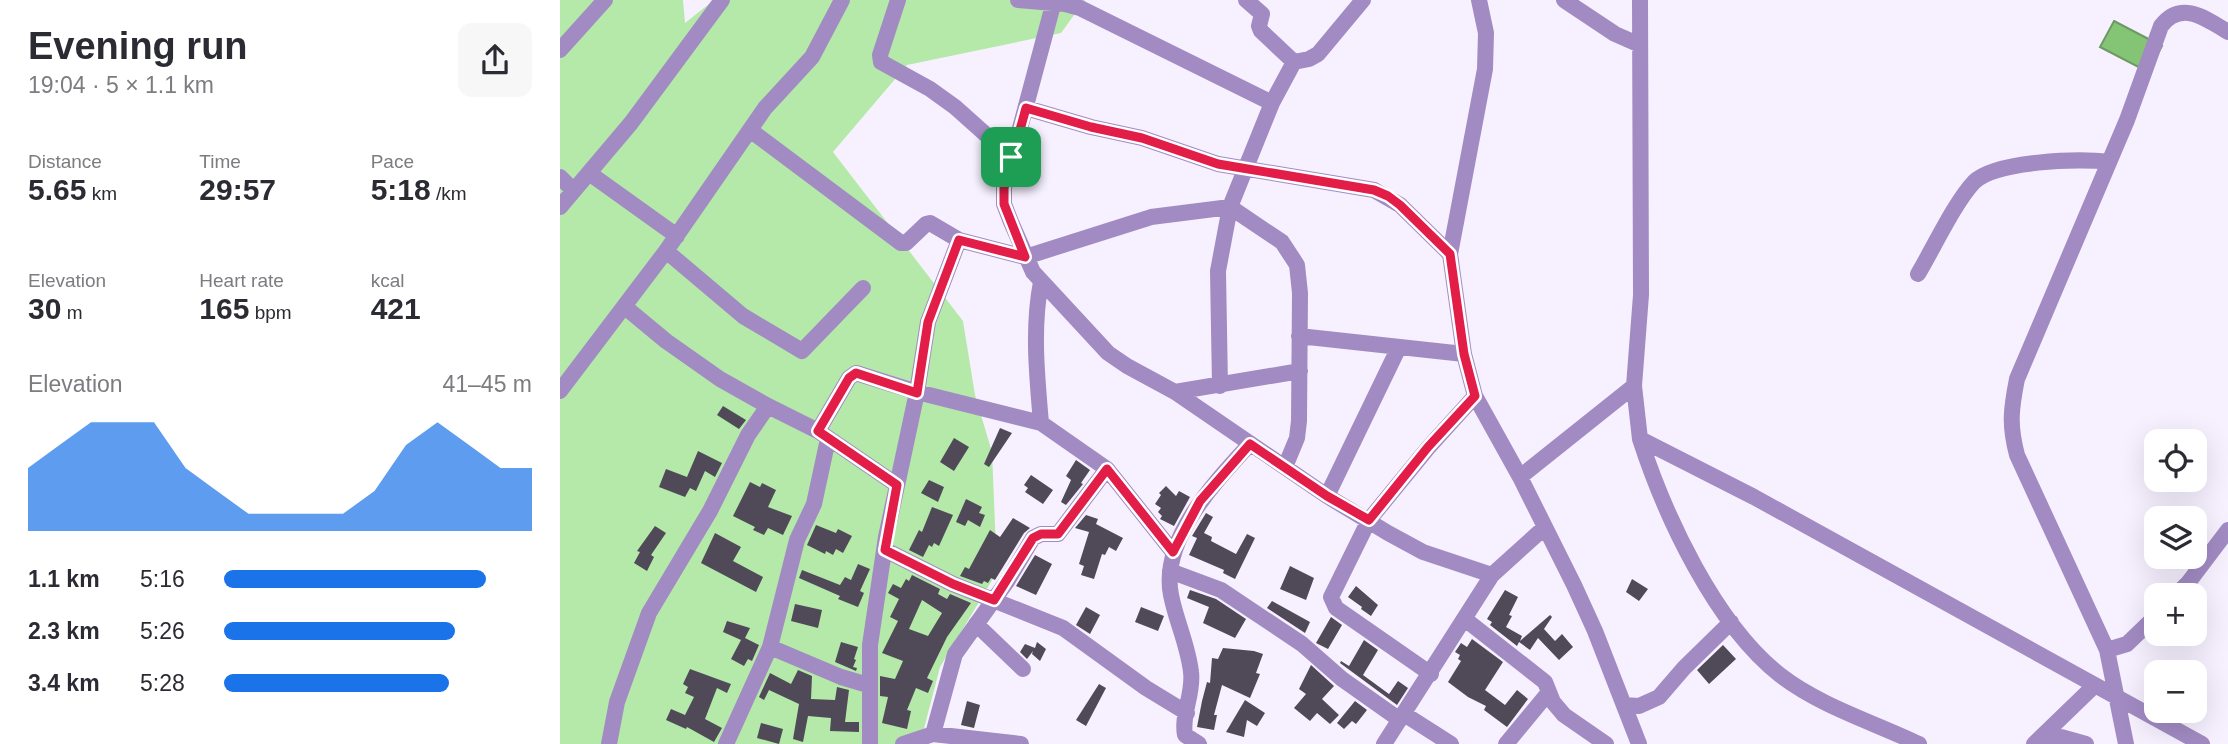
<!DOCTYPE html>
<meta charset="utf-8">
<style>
:root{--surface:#fff;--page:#f7f7f7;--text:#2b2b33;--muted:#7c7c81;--accent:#1a73e8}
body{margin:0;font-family:Helvetica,sans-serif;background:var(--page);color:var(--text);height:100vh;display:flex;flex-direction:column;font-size:26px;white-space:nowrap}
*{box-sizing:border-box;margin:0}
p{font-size:23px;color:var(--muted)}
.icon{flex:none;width:38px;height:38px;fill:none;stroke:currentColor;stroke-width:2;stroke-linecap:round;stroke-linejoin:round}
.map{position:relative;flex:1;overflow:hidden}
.sheet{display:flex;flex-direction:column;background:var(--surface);width:560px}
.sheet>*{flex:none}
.buttons{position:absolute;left:1584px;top:429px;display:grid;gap:14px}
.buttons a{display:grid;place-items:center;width:63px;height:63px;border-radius:14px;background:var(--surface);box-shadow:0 7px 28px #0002;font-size:35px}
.pin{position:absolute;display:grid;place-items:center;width:60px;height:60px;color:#fff;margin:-30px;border-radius:14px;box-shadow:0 4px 10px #0006}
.round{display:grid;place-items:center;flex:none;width:74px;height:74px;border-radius:14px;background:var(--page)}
.overview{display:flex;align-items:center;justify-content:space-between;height:119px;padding:0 28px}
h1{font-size:38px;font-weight:700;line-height:52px}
.metrics{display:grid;grid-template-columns:repeat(3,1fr);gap:10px;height:119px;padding:7px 28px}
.metrics div{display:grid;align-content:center}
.metrics b{font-size:30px;font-weight:700}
.metrics small{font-size:19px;font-weight:400}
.metrics p{font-size:19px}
.chart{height:196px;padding:14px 28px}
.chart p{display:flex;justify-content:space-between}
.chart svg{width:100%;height:126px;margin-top:7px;fill:var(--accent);opacity:.7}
ul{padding:0 28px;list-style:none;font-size:23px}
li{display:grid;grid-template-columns:112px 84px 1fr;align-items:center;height:52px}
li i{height:18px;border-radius:9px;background:var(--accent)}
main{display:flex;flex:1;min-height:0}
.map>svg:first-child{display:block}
.green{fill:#b4e9a9}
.water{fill:#84c575;stroke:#6d9a64;stroke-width:2}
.building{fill:#504a58;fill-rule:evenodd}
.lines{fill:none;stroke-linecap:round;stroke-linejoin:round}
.minor{stroke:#a28bc3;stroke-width:16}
.route-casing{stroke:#fff;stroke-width:14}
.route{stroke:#e11d48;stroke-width:9}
</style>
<main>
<section class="sheet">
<div class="overview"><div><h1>Evening run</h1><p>19:04 · 5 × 1.1 km</p></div><a class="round"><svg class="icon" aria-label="share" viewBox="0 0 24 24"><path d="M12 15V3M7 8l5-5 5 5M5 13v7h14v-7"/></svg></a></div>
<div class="metrics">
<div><p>Distance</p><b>5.65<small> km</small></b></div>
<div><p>Time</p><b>29:57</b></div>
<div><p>Pace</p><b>5:18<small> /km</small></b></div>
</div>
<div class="metrics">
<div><p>Elevation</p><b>30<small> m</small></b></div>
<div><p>Heart rate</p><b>165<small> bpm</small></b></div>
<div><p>kcal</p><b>421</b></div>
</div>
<div class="chart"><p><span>Elevation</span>41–45 m</p>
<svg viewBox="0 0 160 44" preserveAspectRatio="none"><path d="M0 44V22L10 14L20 6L30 6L40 6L50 22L60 30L70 38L80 38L90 38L100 38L110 30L120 14L130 6L140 14L150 22L160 22V44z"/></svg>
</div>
<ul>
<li><b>1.1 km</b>5:16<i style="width:85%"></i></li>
<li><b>2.3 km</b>5:26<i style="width:75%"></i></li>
<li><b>3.4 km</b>5:28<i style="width:73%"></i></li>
</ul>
</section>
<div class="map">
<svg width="1668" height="744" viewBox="0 0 1668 744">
<rect width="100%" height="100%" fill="#f7f1ff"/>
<path class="green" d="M0,0H123L125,23L154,0H525L501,33L347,65L273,152L403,321L415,395L432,452L437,572L380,667L360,744H0Z"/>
<path class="water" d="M1554,21L1602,46L1588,72L1540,47Z"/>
<path class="building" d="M163,406L186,420L179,429L157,415Z
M440,428L452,433L429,467L424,464Z
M394,438L409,447L394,471L380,462Z
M138,451L162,463L155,477L145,471L136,491L130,488L125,497L99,487L106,469L127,477Z
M516,460L530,470L521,483L523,484L506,505L501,502L511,480L506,476Z
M471,475L493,490L483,504L465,492L468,488L464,485Z
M369,480L384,487L378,502L361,493Z
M190,482L200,487L202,483L216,490L208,507L232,516L223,535L208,528L204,535L193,530L195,527L173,516Z
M606,486L616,496L619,491L630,497L614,526L600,519L602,516L598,512L601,508L595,504L601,495L599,493Z
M406,499L422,507L419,513L425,515L420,527L408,520L405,526L396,522Z
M372,507L393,515L379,546L374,543L372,547L369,545L363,557L349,550L359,530L362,532Z
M646,513L653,517L644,533L652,537L651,541L676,554L687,534L695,538L675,579L663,573L664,570L629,555L637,538L632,536Z
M526,515L538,519L536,524L563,538L556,551L549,547L545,555L542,554L534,579L521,575L524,566L519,564L529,532L515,528Z
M453,518L470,528L464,533L435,580L431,578L428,583L424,581L422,584L400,576L405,567L409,569L430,530L440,537Z
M256,525L276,533L278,529L292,536L283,553L276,549L273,555L266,551L265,554L247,545Z
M95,526L106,533L91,555L94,557L87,571L74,563L80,552L77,551Z
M155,533L181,547L173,561L203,577L196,592L141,563Z
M475,555L492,564L476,595L456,586Z
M298,564L310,569L300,591L304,593L298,607L278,599L280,596L239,578L242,570L280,585L285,577L291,580Z
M730,566L754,578L746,600L720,589Z
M352,575L380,589L378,594L387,599L390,594L411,603L387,637L367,678L373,681L368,693L356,688L347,710L351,711L347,729L322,723L328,697L320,696V676L335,679L343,661L322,653L338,621L330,617L339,599L328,593L333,584L341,588L346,579L349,581ZM362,600L382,613L368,636L349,629Z
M1072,579L1088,589L1079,601L1066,592Z
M796,586L818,605L811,616L801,609L802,607L788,597Z
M630,590L656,599L686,619L675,638L643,623L649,607L627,598Z
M945,590L958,597L949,615L952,616L946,627L962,636L960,641L990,615L992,617L984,629L995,641L1002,634L1013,647L999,660L978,638L970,650L959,642L957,646L930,625L932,622L927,619Z
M712,601L750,622L745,633L707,608Z
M235,604L262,610L258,628L231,621Z
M526,607L540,615L530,634L516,625Z
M581,607L604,616L598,631L575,622Z
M771,617L782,625L768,649L756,643Z
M167,621L190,628L185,638L199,645L192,661L188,659L184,666L171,659L181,640L163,632Z
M912,639L943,662L925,690L945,705L957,690L968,699L947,727L924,710L926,706L908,697L888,682L901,661L898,659L900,655L895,652L901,643L907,647Z
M804,640L818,650L803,675L829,694L838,681L848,688L837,705L780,663L781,661L789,666Z
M281,642L298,647L294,659L296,660L293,667L297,668L296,671L275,662Z
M477,642L486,649L480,661L472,654L473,651L467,659L460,652L465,644L475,648Z
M1163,645L1176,659L1149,684L1137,670Z
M663,648L694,651L703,654L696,673L700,674L690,698L662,685L654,715H657L654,730L637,727L642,701L647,682L650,683L652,658L658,659Z
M751,665L774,686L762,699L779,715L770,724L757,713L750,721L734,708L746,694L739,689Z
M130,669L171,684L167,693L157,688L145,719L162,728L154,742L127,727L126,729L106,720L111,709L125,715L134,697L125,693L128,687L123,684Z
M238,670L252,676L251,699L275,700L277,687L289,690L285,722H299V732L270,731L271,718L248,716L243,742L233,739L239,704L209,690L204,700L199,697L210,673L231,684Z
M539,684L546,688L526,726L516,720Z
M685,700L705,713L697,726L687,720L684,737L666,732Z
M407,701L420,705L414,728L401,725Z
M795,701L807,710L796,724L792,721L784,729L777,723Z
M201,723L223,729L219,744L197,738Z"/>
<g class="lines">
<path class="minor" d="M338,0L320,55L321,62L370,89L395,107L451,157
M458,0L505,4L520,8L712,103
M686,0L702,14L699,26L701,31L734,62
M919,0L926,33L925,69L890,254L904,354L915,396L960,477L1014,585L1035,631L1079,744
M1004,0L1055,34L1080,45
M1080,0L1081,295L1074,386L1080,439L1194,497L1642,744
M493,5L444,188V204L451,222L473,272L548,353L567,366L615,392L767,496L828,533L863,552L932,575
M0,50L45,0
M466,108L531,127L582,138L658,164L814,190L840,205L890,254
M190,130L341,243H346L366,224L370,223L399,240L465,257L591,217L670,207L722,242L737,265L740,293L739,421L737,438L725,467
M29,173L117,236
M0,177L13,190
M0,207L71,123L162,0
M106,251L183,316L242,351L303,288
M1358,274C1373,249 1395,202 1414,182C1435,161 1519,158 1549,162
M481,282C472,328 477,376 481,423L547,469
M65,307L106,341L160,379L208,406L258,431L337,485
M739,336L904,354
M660,386L658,271L670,207L712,103L734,62L749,59L758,54L803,0
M0,391L106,251L205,108L252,57L282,0
M615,392L740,371
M258,431L289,378L296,373L357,392L481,423
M1080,439C1105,516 1155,624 1220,675C1260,706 1313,722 1359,744
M960,477L1074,386
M767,496L839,347
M325,550L393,584L503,628L586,688L627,713
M610,571L661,590L742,644L782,679L840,720
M1616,595L1628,583L1668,530
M906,620L985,682L993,702L1004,715L1046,744
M416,624L463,669
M210,647L281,677L308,685
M1547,650L1567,644L1596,616
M871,674L776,608L771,597L809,520L868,448L915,396
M1064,705L1079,706L1099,697L1124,668L1171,622
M844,714L891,744
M373,734L395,654L448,580L473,538L481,534H498L547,469L613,552
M1479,741L1501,737L1526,744
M49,744L57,702L89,613L150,511L188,435L208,406
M166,744L210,647L237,540L254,504L268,439
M310,744V645L326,537L357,392L368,322L399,240
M343,744L373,734L461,744
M639,744L625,735C621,715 634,693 631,672C628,645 616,621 611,595C600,539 656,481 690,444
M824,744L932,575L984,528
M946,744L989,692
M1474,744L1534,686
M1566,744L1547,650L1457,455C1449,425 1451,409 1457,379L1567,120L1601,26C1621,0 1645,18 1668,32"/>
</g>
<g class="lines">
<defs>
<path id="route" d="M466,108L531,127L582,138L658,164L814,190L828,196L840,205L890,254L904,354L915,396L868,447L809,520L767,496L690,444L640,501L613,552L547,469L498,534H481L473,538L434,600L393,584L325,550L337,485L258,431L289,378L296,373L357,393L368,322L399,240L465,257L444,204V188Z"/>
</defs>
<use href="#route" class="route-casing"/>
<use href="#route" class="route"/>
</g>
</svg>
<div class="buttons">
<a><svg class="icon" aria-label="locate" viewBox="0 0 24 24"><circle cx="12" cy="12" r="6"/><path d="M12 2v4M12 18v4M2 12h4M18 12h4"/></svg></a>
<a><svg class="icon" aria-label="layers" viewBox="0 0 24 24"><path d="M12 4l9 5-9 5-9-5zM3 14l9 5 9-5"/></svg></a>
<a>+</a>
<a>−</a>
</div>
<div class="pin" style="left:451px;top:157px;background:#1e9e55"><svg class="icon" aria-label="arrive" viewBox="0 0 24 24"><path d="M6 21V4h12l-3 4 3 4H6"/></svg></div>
</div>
</main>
